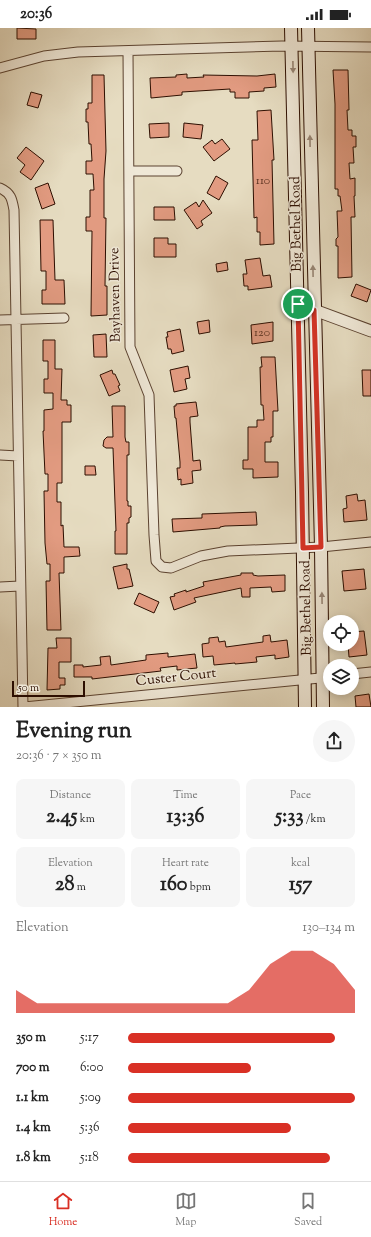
<!DOCTYPE html>
<meta charset="utf-8">
<style>
:root{--surface:#fff;--page:#f6f6f6;--text:#222;--muted:#767676;--line:#e0e0e0;--accent:#d93025}
body{margin:0;font-family:"Sorts Mill Goudy",serif;background:var(--page);color:var(--text);height:100vh;display:flex;flex-direction:column;font-size:15px;white-space:nowrap}
*{box-sizing:border-box;margin:0}
p{font-size:13px;color:var(--muted)}
.icon{flex:none;width:22px;height:22px;fill:none;stroke:currentColor;stroke-width:2;stroke-linecap:round;stroke-linejoin:round}
.map{position:relative;height:679px;overflow:hidden}
.side{display:flex;flex-direction:column;background:var(--surface);flex:1}
.side>*{flex:none}
.tools{position:absolute;left:323px;top:587px;display:grid;gap:8px}
.tools a{display:grid;place-items:center;width:36px;height:36px;border-radius:50%;background:var(--surface);box-shadow:0 2px 10px #0003;font-size:20px}
.scale{position:absolute;left:12px;bottom:10px;width:73px;box-sizing:border-box;padding-left:4px;border:2px solid #2d0e00;border-top:0;font-size:11px;line-height:14px;white-space:nowrap;color:#2d0e00;-webkit-text-stroke:3px #efe8d7;paint-order:stroke}
.pin{position:absolute;display:grid;place-items:center;width:34px;height:34px;color:#fff;margin:-17px;border:2px solid #fff;border-radius:50%;box-shadow:0 1px 4px #0007}
.round{display:grid;place-items:center;flex:none;width:42px;height:42px;border-radius:21px;background:var(--page)}
.overview{display:flex;align-items:center;justify-content:space-between;height:68px;padding:0 16px}
h1{font-size:22px;font-weight:800;line-height:30px}
.metrics{display:grid;grid-template-columns:repeat(3,1fr);gap:6px;height:68px;padding:4px 16px}
.metrics div{display:grid;align-content:center;border-radius:8px;background:var(--page);text-align:center}
.metrics b{font-size:20px;font-weight:800}
.metrics small{font-size:11px;font-weight:400}
.metrics p{font-size:11px}
.chart{height:112px;padding:8px 16px}
.chart p{display:flex;justify-content:space-between}
.chart svg{width:100%;height:72px;margin-top:4px;fill:var(--accent);opacity:.7}
ul{padding:0 16px;list-style:none;font-size:13px}
li{display:grid;grid-template-columns:64px 48px 1fr;align-items:center;height:30px}
li i{height:10px;border-radius:5px;background:var(--accent)}
.status{display:flex;justify-content:space-between;align-items:center;height:28px;padding:0 20px;background:var(--surface);direction:ltr}
.status svg{height:11px;fill:currentColor}
.tabs{display:flex;justify-content:space-around;align-items:center;height:56px;border-top:1px solid var(--line);background:var(--surface);font-size:11px;color:var(--muted)}
.tabs a{display:grid;justify-items:center;gap:2px}
.tabs .current{color:var(--accent)}
.map>svg:first-child{display:block}
.building{fill:#e29b81;stroke:#2d0e00}
.lines{fill:none;stroke-linecap:round;stroke-linejoin:round}
.minor-casing{stroke:#5b4230;stroke-width:11}
.tertiary-casing{stroke:#5b4230;stroke-width:13}
.secondary-casing{stroke:#2d0e00;stroke-width:14}
.minor{stroke:#efe8d7;stroke-width:9}
.tertiary{stroke:#efe8d7;stroke-width:11}
.secondary{stroke:#efe8d7;stroke-width:12}
.oneway{fill:#988676}
.route-casing{stroke:#fff;stroke-width:8}
.route{stroke:#d93025;stroke-width:5}
.labels{text-anchor:middle;dominant-baseline:central;stroke-width:3;stroke-linejoin:round;paint-order:stroke}
.number-label{font-size:12px;fill:#5a3120}
.street-label{font-size:14px;fill:#2d0e00;stroke:#efe8d7}
</style>
<div class="status"><b>20:36</b><svg viewBox="0 0 49 12"><path d="M0 12V9h3v3zM5 12V6h3v6zM10 12V3h3v9zM15 12V0h3v12zM26 1h20v11H26zM47 4h2v5h-2z"/></svg></div>
<div class="map">
<svg width="371" height="679" viewBox="0 0 371 679">
<rect width="100%" height="100%" fill="#e6dcc1"/>
<filter id="stains"><feTurbulence type="fractalNoise" baseFrequency=".005" numOctaves="4"/><feColorMatrix values="0 0 0 0 .2 0 0 0 0 .09 0 0 0 0 .02 0 0 0 .5 -.17"/></filter>
<radialGradient id="worn" r=".72"><stop offset=".6" stop-color="#630" stop-opacity="0"/><stop offset="1" stop-color="#630" stop-opacity=".3"/></radialGradient>
<path class="building" d="M17,0L36,1V11H17Z
M333,42H348L349,82H347L348,102H352V108H356V119H353L354,135H349L350,151L355,150V168H354L355,189H351L352,249L338,250V218H336V211L338,209L337,183H342L340,168H338V161H335V76Z
M187,46V50L204,49L203,47L257,48L275,46L276,59L264,60V63L249,64V70H235V64H230V61L182,64V67L151,70L150,50L176,49V47Z
M92,47H104L106,123L104,151V190H106L105,258H107V287L91,288L92,203H86V189H90V162H94L93,146H86V133H92L91,116H89L88,94H86V81H88V75H92Z
M31,64L42,67L38,80L27,77Z
M271,82L274,132H272L274,216L260,217V204H257V189L254,190L252,112H258L257,83Z
M169,95V109L150,110L149,96Z
M184,95L203,97L201,111L183,109Z
M222,111L230,121L214,133L203,119L212,112L215,116Z
M26,119L44,133L31,152L20,144L25,137L17,130Z
M216,148L228,155L219,172L207,165Z
M48,155L55,176L42,181L35,160Z
M203,172L212,185L201,193L203,197L197,201L184,182L196,174L199,179Z
M154,179H174L175,192H154Z
M40,192H53L55,252H64L65,276H42V262H46V243H41Z
M154,210H168V216H176V229H154Z
M260,230L263,248L270,247L272,259L248,262V258H244L243,246H247L245,232Z
M227,234L228,242L217,244L216,236Z
M356,256L371,262L367,274L351,268Z
M209,292L210,304L199,306L197,294Z
M273,294V313L252,316L251,297Z
M180,301L184,323L172,326L171,321H168L166,309H168L167,304Z
M106,306L107,329H94L93,307Z
M43,312H55V341H62L61,372H67V377H71V394H62V455H57V474H61V498L63,497L64,519H79L80,528L64,529V545H59L61,602H47L46,553H50V536H47L45,515L44,463H48V446H45L43,403H44V382L53,381V365H44V351H48V333H43Z
M261,329H275L278,383H273V409H271V414H265V434H278V449L253,450V441H243V432H248V399H257V392H264L263,377H261L260,339H262Z
M188,338L190,350L185,351L187,361L174,364L170,342Z
M112,342L113,346H115L120,357L118,358L120,363L109,368L100,347Z
M362,342H371V368H363Z
M196,374L198,388L190,389V394L193,433L200,432L201,442L192,443L193,455L181,457V451L178,452L177,440H180V434L176,390H175L174,378H176V376Z
M112,378H125V409L126,414H129V427H127V473H128V478H131V489L129,490V495H127V526H115V503H116L113,420H106L103,418L104,412L107,409H113Z
M85,438H95L96,447H85Z
M357,466L358,473L365,472L367,492L344,494L343,481L347,480L346,468Z
M256,484L257,497L225,498L220,499V500L173,504L172,491L202,490V486Z
M127,536V541H129L133,558L118,561L113,539Z
M364,541L366,561L344,563L342,543Z
M241,545H253V547L258,548L285,547V563L272,564L271,559L250,560V569H242L241,560L194,570L196,574L174,582L170,569L175,568L174,566L186,562V564L204,558L203,554L241,547Z
M139,565L159,574L154,585L134,576Z
M364,603L367,627L349,629L348,616H352V604Z
M270,607L271,614L287,612L289,629L275,631V627L256,629L257,634L235,636V635L214,637L213,628L203,629L202,616L209,615V610L218,609L219,614L225,613L226,619L263,614V608Z
M56,610H71V634H59V650H65V657H60V661L47,662L48,620H57Z
M168,625V629L195,626L197,640L177,642V638L160,640L161,643L92,651V649H74V637H83V639L101,637L100,629L110,628L111,637L146,632V627Z
M369,666L371,679H356L355,668Z"/>
<g class="lines">
<defs>
<path id="minor" d="M128,23L130,319L149,367L154,507L156,533L162,539L171,540L201,528L228,523L321,519L371,514
M0,40L44,28L78,24L282,18L371,19
M129,143H177
M0,160C11,165 12,171 14,182L23,679
M0,292L64,290
M0,427L18,428
M0,559L20,558
M352,646L371,644
M24,679L330,649"/>
<path id="tertiary" d="M298,276L371,303"/>
<path id="secondary" d="M291,0L302,464L305,679
M308,0L321,519L323,679"/>
</defs>
<use href="#minor" class="minor-casing"/>
<use href="#tertiary" class="tertiary-casing"/>
<use href="#secondary" class="secondary-casing"/>
<use href="#minor" class="minor"/>
<use href="#tertiary" class="tertiary"/>
<use href="#secondary" class="secondary"/>
</g>
<defs><path id="oneway-solid" d="M-6-.8H1V-3.2L6.5 0L1 3.2V.8H-6Z"/></defs>
<g class="oneway">
<use href="#oneway-solid" transform="translate(293 39) rotate(89)"/>
<use href="#oneway-solid" transform="translate(310 113) rotate(-91)"/>
<use href="#oneway-solid" transform="translate(313 243) rotate(-91)"/>
<use href="#oneway-solid" transform="translate(322 570) rotate(-91)"/>
</g>
<g class="lines">
<defs>
<path id="route" d="M298,276L314,282L321,519L303,520Z"/>
</defs>
<use href="#route" class="route-casing"/>
<use href="#route" class="route"/>
</g>
<g class="labels">
<g class="number-label">
<text x="263" y="153">110</text>
<text x="262" y="305">120</text>
</g>
<g class="street-label">
<text transform="translate(297 196) rotate(-91)">Big Bethel Road</text>
<text transform="translate(116 267) rotate(-91)">Bayhaven Drive</text>
<text transform="translate(307 580) rotate(-91)">Big Bethel Road</text>
<text transform="translate(176 650) rotate(-6)">Custer Court</text>
</g>
</g>
<rect width="100%" height="100%" filter="url(#stains)"/>
<rect width="100%" height="100%" fill="url(#worn)"/>
</svg>
<div class="tools">
<a><svg class="icon" aria-label="locate" viewBox="0 0 24 24"><circle cx="12" cy="12" r="6"/><path d="M12 2v4M12 18v4M2 12h4M18 12h4"/></svg></a>
<a><svg class="icon" aria-label="layers" viewBox="0 0 24 24"><path d="M12 4l9 5-9 5-9-5zM3 14l9 5 9-5"/></svg></a>
</div>
<div class="scale">50 m</div>
<div class="pin" style="left:298px;top:276px;background:#1e9e55"><svg class="icon" aria-label="arrive" viewBox="0 0 24 24"><path d="M6 21V4h12l-3 4 3 4H6"/></svg></div>
</div>
<section class="side">
<div class="overview"><div><h1>Evening run</h1><p>20:36 · 7 × 350 m</p></div><a class="round"><svg class="icon" aria-label="share" viewBox="0 0 24 24"><path d="M12 15V3M7 8l5-5 5 5M5 13v7h14v-7"/></svg></a></div>
<div class="metrics">
<div><p>Distance</p><b>2.45<small> km</small></b></div>
<div><p>Time</p><b>13:36</b></div>
<div><p>Pace</p><b>5:33<small> /km</small></b></div>
</div>
<div class="metrics">
<div><p>Elevation</p><b>28<small> m</small></b></div>
<div><p>Heart rate</p><b>160<small> bpm</small></b></div>
<div><p>kcal</p><b>157</b></div>
</div>
<div class="chart"><p><span>Elevation</span>130–134 m</p>
<svg viewBox="0 0 160 44" preserveAspectRatio="none"><path d="M0 44V30L10 38L20 38L30 38L40 38L50 38L60 38L70 38L80 38L90 38L100 38L110 30L120 14L130 6L140 6L150 14L160 30V44z"/></svg>
</div>
<ul>
<li><b>350 m</b>5:17<i style="width:91%"></i></li>
<li><b>700 m</b>6:00<i style="width:54%"></i></li>
<li><b>1.1 km</b>5:09<i style="width:100%"></i></li>
<li><b>1.4 km</b>5:36<i style="width:72%"></i></li>
<li><b>1.8 km</b>5:18<i style="width:89%"></i></li>
</ul>
</section>
<nav class="tabs">
<a class="current"><svg class="icon" aria-label="home" viewBox="0 0 24 24"><path d="M3 11l9-7 9 7M6 9v11h12V9"/></svg>Home</a>
<a><svg class="icon" aria-label="map" viewBox="0 0 24 24"><path d="M3 6l6-2 6 2 6-2v14l-6 2-6-2-6 2zM9 4v14M15 6v14"/></svg>Map</a>
<a><svg class="icon" aria-label="saved" viewBox="0 0 24 24"><path d="M7 4h10v16l-5-4-5 4z"/></svg>Saved</a>
</nav>
